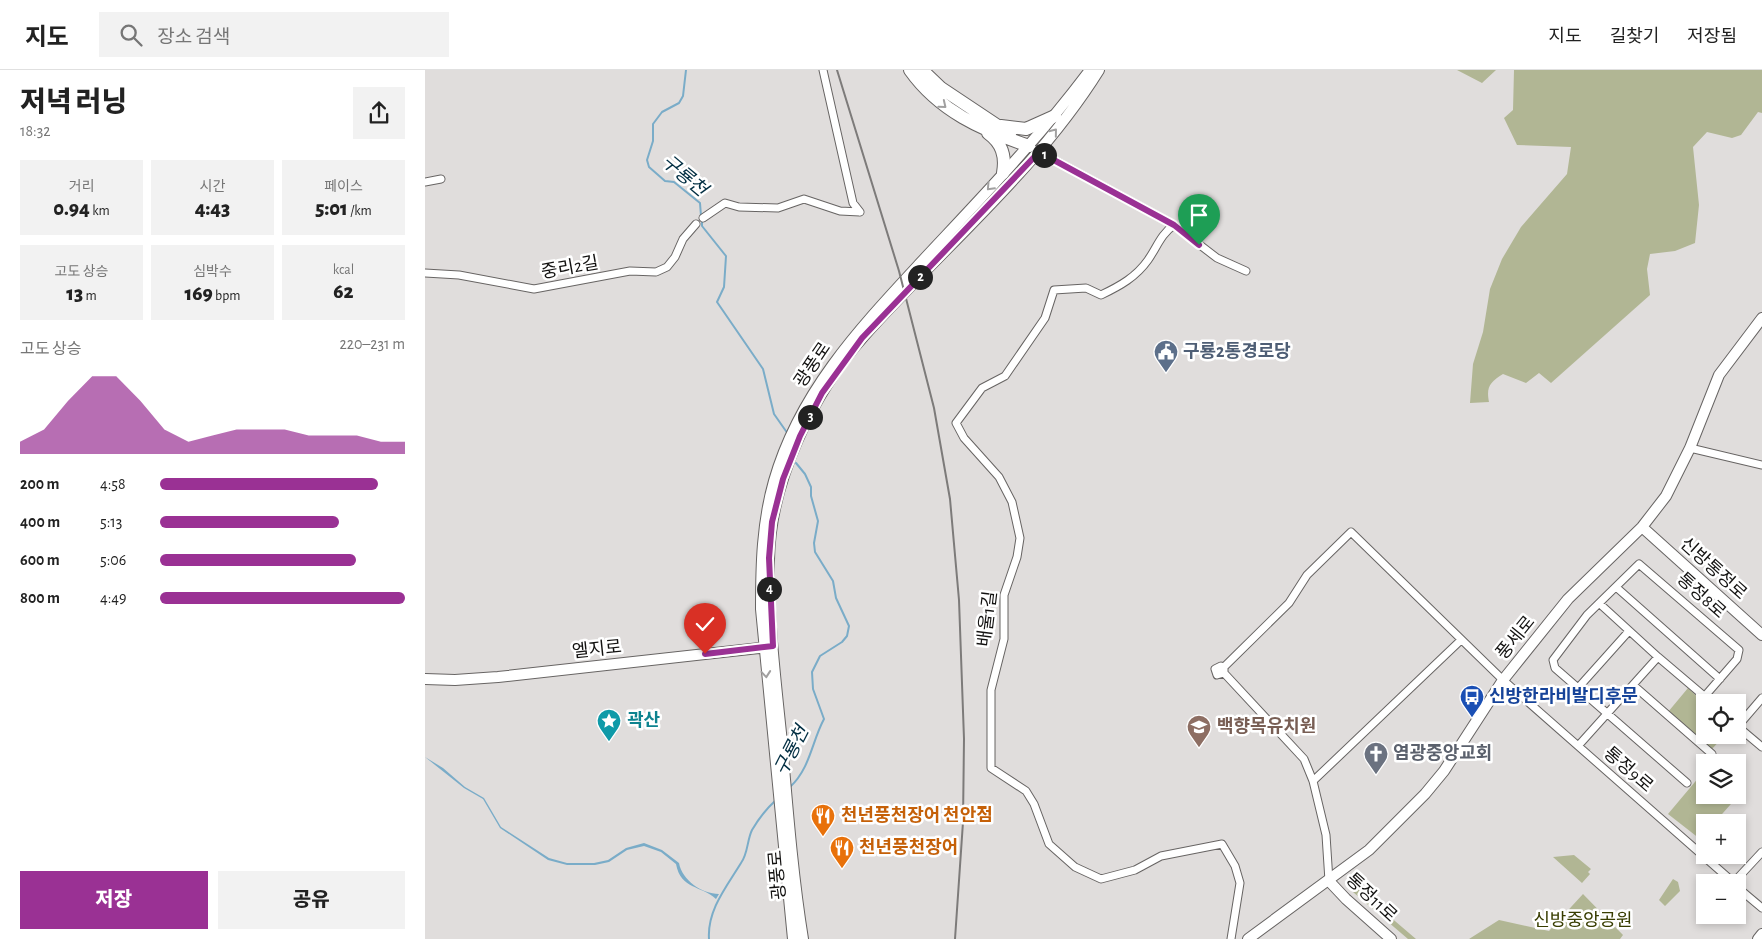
<!DOCTYPE html>
<html lang="ko">
<meta charset="utf-8">
<style>
:root{--surface:#fff;--page:#f2f2f2;--text:#222;--muted:#767676;--line:#e0e0e0;--accent:#9a3194}
body{margin:0;font-family:"Alegreya Sans","Noto Sans KR",sans-serif;background:var(--page);color:var(--text);height:100vh;display:flex;flex-direction:column;font-size:19px;white-space:nowrap}
*{box-sizing:border-box;margin:0}
p{font-size:16px;color:var(--muted)}
.icon{flex:none;width:28px;height:28px;fill:none;stroke:currentColor;stroke-width:2;stroke-linecap:round;stroke-linejoin:round}
.map{position:relative;flex:1;overflow:hidden}
.sheet{display:flex;flex-direction:column;background:var(--surface);width:425px}
.sheet>*{flex:none}
.controls{position:absolute;left:1271px;top:624px;display:grid;gap:10px}
.controls a{display:grid;place-items:center;width:50px;height:50px;border-radius:0px;background:var(--surface);box-shadow:0 2px 8px #0003;font-size:25px}
.pin{position:absolute;display:grid;place-items:center;width:42px;height:42px;color:#fff;margin:-51px -21px;border-radius:50% 50% 50% 0;rotate:-45deg;box-shadow:0 0 5px #0007}
.pin .icon{rotate:45deg}
.km{position:absolute;width:25px;height:25px;margin:-12px;border-radius:50%;background:#222;color:#fff;font-size:14px;line-height:25px;text-align:center}
.round{display:grid;place-items:center;flex:none;width:52px;height:52px;border-radius:0px;background:var(--page)}
.headline{display:flex;align-items:center;justify-content:space-between;height:85px;padding:0 20px}
h1{font-size:28px;font-weight:800;line-height:38px}
.figures{display:grid;grid-template-columns:repeat(3,1fr);gap:8px;height:85px;padding:5px 20px}
.figures div{display:grid;align-content:center;border-radius:0px;background:var(--page);text-align:center}
.figures b{font-size:21px;font-weight:800}
.figures small{font-size:14px;font-weight:400}
.figures p{font-size:14px}
.chart{height:140px;padding:10px 20px}
.chart p{display:flex;justify-content:space-between}
.chart svg{width:100%;height:90px;margin-top:5px;fill:var(--accent);opacity:.7}
.cta{display:flex;gap:10px;margin-top:auto;padding:10px 20px}
.cta a{flex:1;height:58px;border-radius:0px;background:var(--accent);color:#fff;font-size:20px;font-weight:800;line-height:58px;text-align:center}
.cta a+a{background:var(--page);color:var(--text)}
ul{padding:0 20px;list-style:none;font-size:16px}
li{display:grid;grid-template-columns:80px 60px 1fr;align-items:center;height:38px}
li i{height:12px;border-radius:6px;background:var(--accent)}
header{display:flex;align-items:center;gap:30px;box-sizing:border-box;height:70px;padding:0 25px;background:var(--surface);border-bottom:1px solid var(--line)}
header strong{font-size:24px}
nav{display:flex;gap:28px;margin-inline-start:auto;font-size:18px}
.search{width:350px;height:45px;background:var(--page);display:flex;align-items:center;gap:12px;box-sizing:border-box;padding:0 18px;border-radius:0px;color:var(--muted);font-size:19px}
main{display:flex;flex:1;min-height:0}
.map>svg:first-child{display:block}
.green{fill:#b1b694}
.water{fill:#7aacc8}
.lines{fill:none;stroke-linecap:round;stroke-linejoin:round}
.stream{stroke:#7aacc8;stroke-width:2}
.street-casing{stroke:#676463;stroke-width:9}
.secondary-casing{stroke:#676463;stroke-width:12}
.highway-casing{stroke:#676463;stroke-width:14}
.street{stroke:#fff;stroke-width:7}
.secondary{stroke:#fff;stroke-width:10}
.highway{stroke:#fff;stroke-width:12}
.rail{stroke:#7d7b7a;stroke-width:2}
.oneway{stroke:#a1a0a0}
.route-casing{stroke:#fff;stroke-width:10}
.route{stroke:#9a3194;stroke-width:6}
.labels{text-anchor:middle;dominant-baseline:central;stroke-width:5;stroke-linejoin:round;paint-order:stroke}
.street-label{font-size:18px;fill:#131211;stroke:#fff}
.service-label{font-size:18px;font-weight:bold;fill:#4e5e75;stroke:#fff;text-anchor:start}
.transit-label{font-size:18px;font-weight:bold;fill:#164399;stroke:#fff;text-anchor:start}
.culture-label{font-size:18px;font-weight:bold;fill:#0d838f;stroke:#fff;text-anchor:start}
.education-label{font-size:18px;font-weight:bold;fill:#785e54;stroke:#fff;text-anchor:start}
.worship-label{font-size:18px;font-weight:bold;fill:#5b616d;stroke:#fff;text-anchor:start}
.food-label{font-size:18px;font-weight:bold;fill:#c56008;stroke:#fff;text-anchor:start}
.park-label{font-size:18px;fill:#383d00;stroke:#fff}
.water-label{font-size:19px;font-style:italic;fill:#002d41;stroke:#fff}
</style>
<header>
<strong>지도</strong>
<div class="search"><svg class="icon" aria-label="search" viewBox="0 0 24 24"><circle cx="10" cy="10" r="6"/><path d="M15 15l6 6"/></svg>장소 검색</div>
<nav><a>지도</a><a>길찾기</a><a>저장됨</a></nav>
</header>
<main>
<section class="sheet">
<div class="headline"><div><h1>저녁 러닝</h1><p>18:32</p></div><a class="round"><svg class="icon" aria-label="share" viewBox="0 0 24 24"><path d="M12 15V3M7 8l5-5 5 5M5 13v7h14v-7"/></svg></a></div>
<div class="figures">
<div><p>거리</p><b>0.94<small> km</small></b></div>
<div><p>시간</p><b>4:43</b></div>
<div><p>페이스</p><b>5:01<small> /km</small></b></div>
</div>
<div class="figures">
<div><p>고도 상승</p><b>13<small> m</small></b></div>
<div><p>심박수</p><b>169<small> bpm</small></b></div>
<div><p>kcal</p><b>62</b></div>
</div>
<div class="chart"><p><span>고도 상승</span>220–231 m</p>
<svg viewBox="0 0 160 44" preserveAspectRatio="none"><path d="M0 44V38L10 32L20 18L30 6L40 6L50 18L60 32L70 38L80 35L90 32L100 32L110 32L120 35L130 35L140 35L150 38L160 38V44z"/></svg>
</div>
<ul>
<li><b>200 m</b>4:58<i style="width:89%"></i></li>
<li><b>400 m</b>5:13<i style="width:73%"></i></li>
<li><b>600 m</b>5:06<i style="width:80%"></i></li>
<li><b>800 m</b>4:49<i style="width:100%"></i></li>
</ul>
<div class="cta"><a>저장</a><a>공유</a></div>
</section>
<div class="map">
<svg width="1337" height="869" viewBox="0 0 1337 869">
<rect width="100%" height="100%" fill="#e0dddc"/>
<path class="green" d="M1032,0H1071L1057,13Z
M1089,0H1337V43L1333,42L1316,65L1307,68L1282,62L1268,77L1274,135L1270,173L1250,181L1225,184L1222,199L1225,225L1126,313L1114,303L1101,313L1078,304C1065,312 1061,317 1064,332L1045,333L1048,294L1058,262L1065,219L1077,189L1096,157L1142,104L1146,77L1092,75L1079,48L1088,40Z
M1263,618L1280,634V665H1300L1287,679L1243,642Z
M1280,700V725H1312L1313,710L1321,717L1290,752H1280V764L1275,769L1243,744Z
M1149,785L1166,799L1163,802L1165,804L1157,813L1128,787Z
M1248,809L1253,812L1255,821L1240,836L1234,830Z
M929,816L991,869H983L928,822Z
M1158,824L1198,865L1195,869H1044L1074,850L1124,861Z"/>
<path class="water" d="M0,687L18,698L40,717L59,728L76,757L124,788L142,793H169L183,790L201,778L219,773L237,780L254,793C257,810 277,824 294,824L291,829C276,815 256,820 251,794L236,782L219,776L202,780L184,792L170,795H142L123,790L75,758L58,729L39,718Z"/>
<g class="lines">
<path class="stream" d="M261,0L258,26L254,33L237,42L228,54V71L222,90L224,97L240,111L249,112L275,133L276,146
M277,151V156L301,186L299,217L292,232L338,299L349,344L363,364
M365,717C385,699 387,671 399,649L388,619L387,602L395,586L417,572L422,566L424,556L411,528L408,511L390,482L389,473L393,451L386,426V417L380,404L371,393
M284,869C282,840 302,816 316,793C323,784 322,770 327,760C333,750 342,738 351,730"/>
<defs>
<path id="street" d="M398,0L428,133L435,142
M611,80L749,155
M0,112L16,109
M278,148L300,133L314,137L353,138L379,129L415,141L435,142
M0,203L34,205L109,219L205,201L231,202L242,197L250,187L258,169L271,154
M1265,378L1337,395
M1191,517L1295,609
M1175,534L1233,587
M799,597L864,533L882,505L926,462L1078,610L1308,812
M799,603L792,605L790,599L796,596L799,597V603L879,689L888,711L901,765L904,811
M1208,615L1287,684
M1153,618L1204,561
M1312,656L1337,677
M1313,656L1337,628
M1153,676L1233,587L1286,632
M888,711L1036,570
M1262,713L1130,598L1128,590L1162,545L1214,494L1314,580L1312,589L1279,627
M1309,812L1337,782
M1312,817L1337,838
M806,869L815,813L810,796L797,774L736,786L710,800L676,809L650,797L624,774L609,734L601,721L566,698V620L579,569V525L592,487L595,468L587,432L574,407L539,368L531,353L557,318L580,306L620,248L629,220L661,218L676,225C695,216 711,207 723,190C732,177 736,164 749,155L792,188L821,201"/>
<path id="secondary" d="M1217,457L1337,565
M0,609L30,610L73,607L344,577
M904,811L921,829L966,869
M368,869L336,539C336,495 337,453 349,411C375,320 438,255 500,188C557,127 615,67 665,0
M378,869C367,801 362,731 356,663C350,605 343,547 344,490C345,412 387,324 439,266C517,178 611,101 674,0
M823,869L944,780L1000,724L1019,701L1078,610L1143,529L1217,457L1241,426L1265,378L1294,305L1337,248
M1333,869L1337,864"/>
<path id="highway" d="M485,0C514,41 557,60 604,76
M497,0L516,18L585,64
M576,56L601,59L630,46
M563,63C577,73 581,86 578,103"/>
</defs>
<use href="#street" class="street-casing"/>
<use href="#secondary" class="secondary-casing"/>
<use href="#highway" class="highway-casing"/>
<use href="#street" class="street"/>
<use href="#secondary" class="secondary"/>
<use href="#highway" class="highway"/>
<path class="rail" d="M412,0L474,201L509,338L525,429L534,530L539,669L538,752L530,869"/>
</g>
<defs><path id="oneway-chevron" d="M-2-3.5L2.5 0L-2 3.5" fill="none" stroke-width="1.6" stroke-linecap="round" stroke-linejoin="round" transform="scale(1.25)"/></defs>
<g class="oneway">
<use href="#oneway-chevron" transform="translate(518 35) rotate(39)"/>
<use href="#oneway-chevron" transform="translate(629 62) rotate(-51)"/>
<use href="#oneway-chevron" transform="translate(565 117) rotate(133)"/>
<use href="#oneway-chevron" transform="translate(341 604) rotate(85)"/>
</g>
<g class="lines">
<defs>
<path id="route" d="M280,584L348,576L344,488L347,452L358,409L375,366L397,323L437,268L614,82L749,155L774,175"/>
</defs>
<use href="#route" class="route-casing"/>
<use href="#route" class="route"/>
</g>
<defs>
<symbol id="civic-pin" viewBox="-11 -11 22 30"><path d="M0 17L-7.5 6A9.5 9.5 0 1 1 7.5 6Z" fill="#5c6f8a" stroke="#fff"/><path d="M-.6-6.5H3V-4.5H.6V-3L4-1V1h2V6H-6V1h2V-1L-.6-3ZM-1.2 2.5V6h2.4V2.5Z" fill="#fff"/></symbol>
<symbol id="bus-pin" viewBox="-11 -11 22 30"><path d="M0 17L-7.5 6A9.5 9.5 0 1 1 7.5 6Z" fill="#1a4fb4" stroke="#fff"/><path d="M-5-6H5V4H4V6H2V4H-2V6H-4V4H-5ZM-3.5-4V0h7V-4ZM-3.5 1.2v1.5H-2V1.2ZM2 1.2v1.5H3.5V1.2Z" fill="#fff"/></symbol>
<symbol id="sight-pin" viewBox="-11 -11 22 30"><path d="M0 17L-7.5 6A9.5 9.5 0 1 1 7.5 6Z" fill="#0f9aa8" stroke="#fff"/><path d="M0-6L1.8-2.2L6-1.7L2.9 1.2L3.7 5.4L0 3.3L-3.7 5.4L-2.9 1.2L-6-1.7L-1.8-2.2Z" fill="#fff"/></symbol>
<symbol id="school-pin" viewBox="-11 -11 22 30"><path d="M0 17L-7.5 6A9.5 9.5 0 1 1 7.5 6Z" fill="#8d6e63" stroke="#fff"/><path d="M0-5L7-2L0 1L-7-2ZM-4 1L0 2.5L4 1V4Q0 6-4 4Z" fill="#fff"/></symbol>
<symbol id="church-pin" viewBox="-11 -11 22 30"><path d="M0 17L-7.5 6A9.5 9.5 0 1 1 7.5 6Z" fill="#6b7280" stroke="#fff"/><path d="M-1.2-6h2.4v3.5h3.3v2.4h-3.3V6h-2.4V-.1h-3.3v-2.4h3.3Z" fill="#fff"/></symbol>
<symbol id="restaurant-pin" viewBox="-11 -11 22 30"><path d="M0 17L-7.5 6A9.5 9.5 0 1 1 7.5 6Z" fill="#e8710a" stroke="#fff"/><path d="M-5-6h1v4h1v-4h1v4h1v-4h1v5L-1.5 .5V6h-2V.5L-5-1ZM5-6V6H3V1.5H1.5Q1.5-4 5-6Z" fill="#fff"/></symbol>
</defs>
<g fill-rule="evenodd">
<use href="#civic-pin" x="727" y="268" width="28" height="38"/>
<use href="#bus-pin" x="1033" y="613" width="28" height="38"/>
<use href="#sight-pin" x="170" y="637" width="28" height="38"/>
<use href="#school-pin" x="760" y="643" width="28" height="38"/>
<use href="#church-pin" x="937" y="670" width="28" height="38"/>
<use href="#restaurant-pin" x="384" y="732" width="28" height="38"/>
<use href="#restaurant-pin" x="403" y="764" width="28" height="38"/>
</g>
<g class="labels">
<g class="street-label">
<text transform="translate(145 198) rotate(-10)">중리2길</text>
<text transform="translate(388 295) rotate(-56)">광풍로</text>
<text transform="translate(1288 499) rotate(42)">신방통정로</text>
<text transform="translate(1276 526) rotate(42)">통정8로</text>
<text transform="translate(563 549) rotate(-83)">배울1길</text>
<text transform="translate(1091 568) rotate(-51)">풍세로</text>
<text transform="translate(172 580) rotate(-6)">엘지로</text>
<text transform="translate(1203 700) rotate(41)">통정9로</text>
<text transform="translate(353 805) rotate(-95)">광풍로</text>
<text transform="translate(946 828) rotate(43)">통정11로</text>
</g>
<g class="service-label">
<text x="758" y="282">구룡2통경로당</text>
</g>
<g class="transit-label">
<text x="1064" y="627">신방한라비발디후문</text>
</g>
<g class="culture-label">
<text x="202" y="651">곽산</text>
</g>
<g class="education-label">
<text x="792" y="657">백향목유치원</text>
</g>
<g class="worship-label">
<text x="968" y="684">염광중앙교회</text>
</g>
<g class="food-label">
<text x="416" y="746">천년풍천장어 천안점</text>
<text x="434" y="778">천년풍천장어</text>
</g>
<g class="park-label">
<text x="1158" y="851">신방중앙공원</text>
</g>
<g class="water-label">
<text transform="translate(259 106) rotate(40)">구룡천</text>
<text transform="translate(367 681) rotate(-63)">구룡천</text>
</g>
</g>
</svg>
<div class="controls">
<a><svg class="icon" aria-label="locate" viewBox="0 0 24 24"><circle cx="12" cy="12" r="6"/><path d="M12 2v4M12 18v4M2 12h4M18 12h4"/></svg></a>
<a><svg class="icon" aria-label="layers" viewBox="0 0 24 24"><path d="M12 4l9 5-9 5-9-5zM3 14l9 5 9-5"/></svg></a>
<a>+</a>
<a>−</a>
</div>
<div class="pin" style="left:774px;top:175px;background:#1e9e55"><svg class="icon" aria-label="arrive" viewBox="0 0 24 24"><path d="M6 21V4h12l-3 4 3 4H6"/></svg></div>
<div class="pin" style="left:280px;top:584px;background:#d93025"><svg class="icon" aria-label="check" viewBox="0 0 24 24"><path d="M5 12l5 5 9-10"/></svg></div>
<b class="km" style="left:619px;top:85px">1</b>
<b class="km" style="left:495px;top:207px">2</b>
<b class="km" style="left:385px;top:347px">3</b>
<b class="km" style="left:344px;top:519px">4</b>
</div>
</main>
